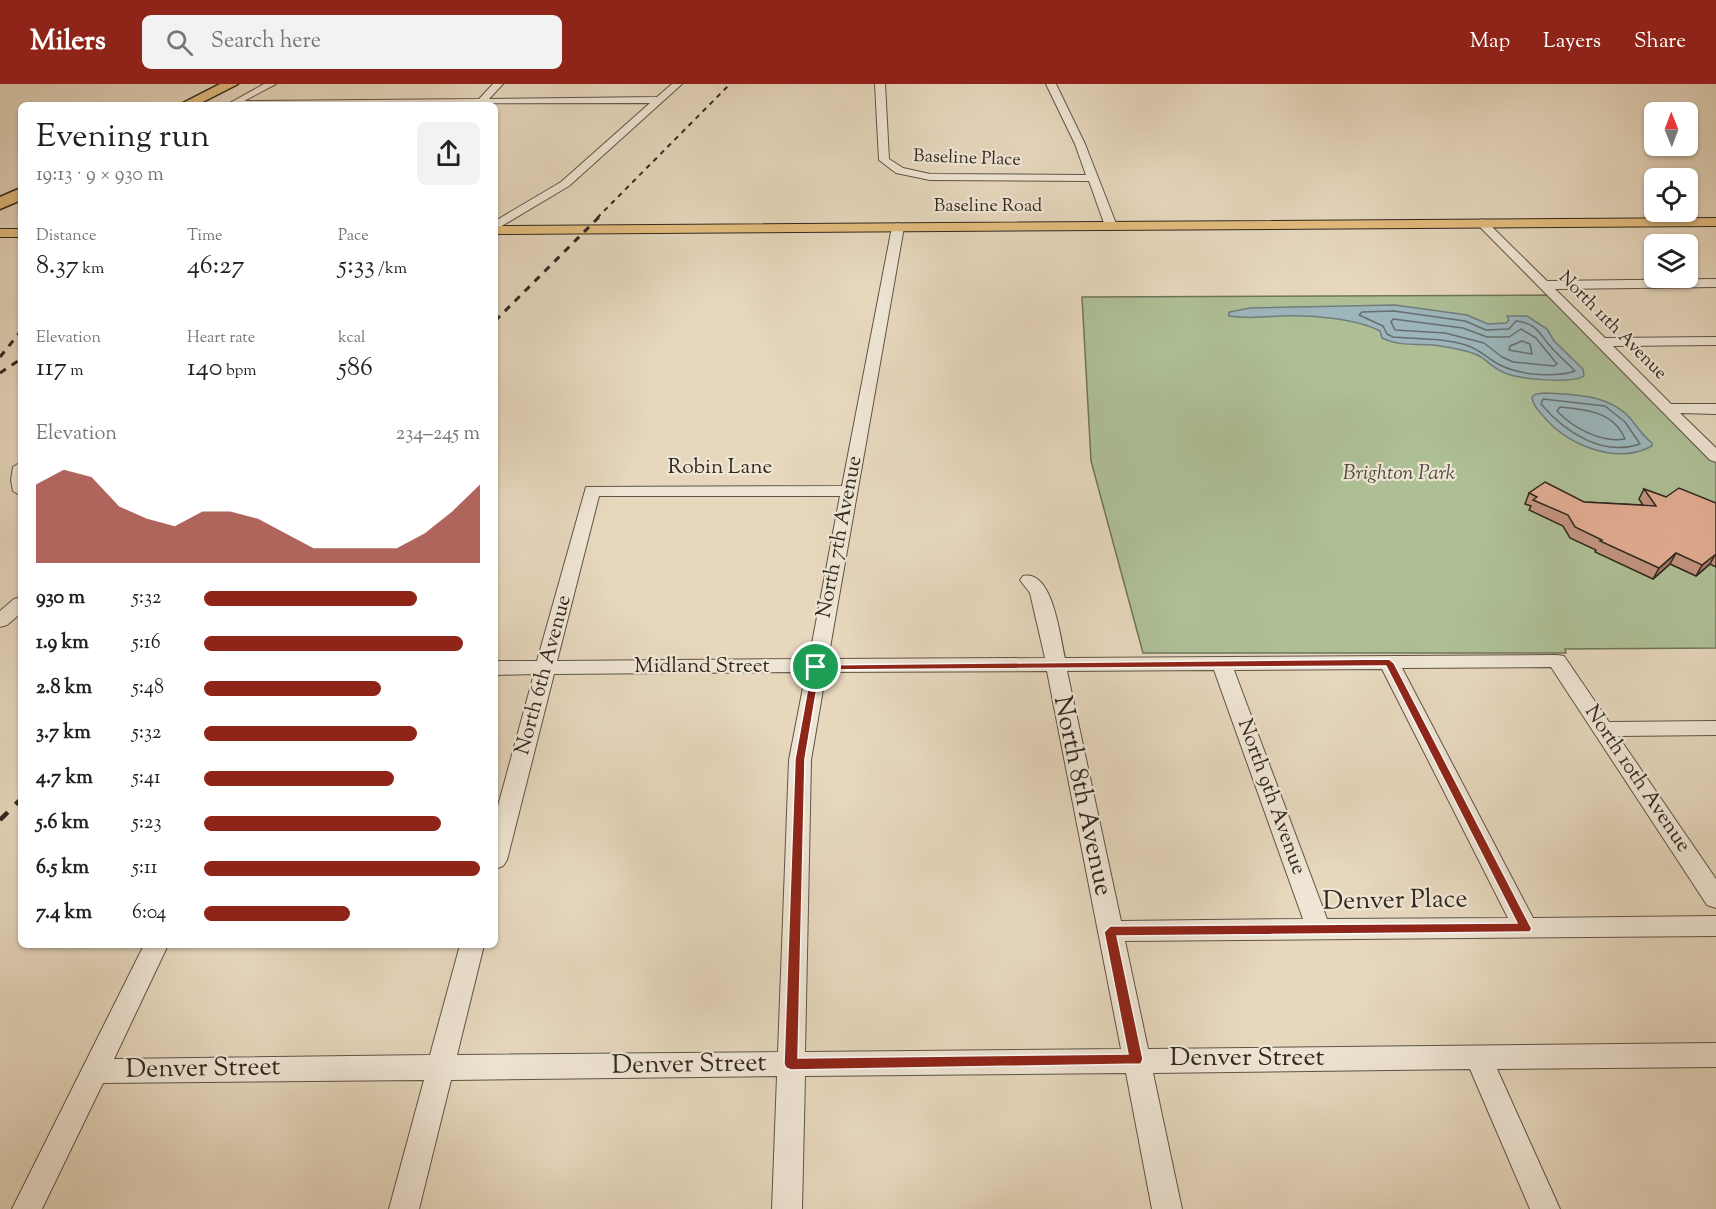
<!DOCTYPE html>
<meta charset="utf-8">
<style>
:root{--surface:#fff;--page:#f2f2f2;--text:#222;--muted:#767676;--accent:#8f2418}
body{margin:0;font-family:"Sorts Mill Goudy",serif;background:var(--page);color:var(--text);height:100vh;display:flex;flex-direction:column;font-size:22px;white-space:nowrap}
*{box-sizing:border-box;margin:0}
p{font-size:20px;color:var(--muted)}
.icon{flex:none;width:33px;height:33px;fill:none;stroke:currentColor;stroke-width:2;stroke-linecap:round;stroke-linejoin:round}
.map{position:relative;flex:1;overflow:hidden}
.sheet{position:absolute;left:18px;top:18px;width:480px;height:846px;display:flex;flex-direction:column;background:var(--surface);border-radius:9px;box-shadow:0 2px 4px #0004}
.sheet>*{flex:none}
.needle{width:39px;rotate:359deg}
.buttons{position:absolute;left:1644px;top:18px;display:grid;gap:12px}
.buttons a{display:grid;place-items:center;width:54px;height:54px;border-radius:9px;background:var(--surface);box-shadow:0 2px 4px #0004;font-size:30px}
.pin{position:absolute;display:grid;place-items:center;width:51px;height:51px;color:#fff;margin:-26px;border:3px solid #fff;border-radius:50%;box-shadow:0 2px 6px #0007}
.round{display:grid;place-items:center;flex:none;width:63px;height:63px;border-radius:9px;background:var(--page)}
.overview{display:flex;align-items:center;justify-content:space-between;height:102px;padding:0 18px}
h1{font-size:33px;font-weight:600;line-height:45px}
.stats{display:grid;grid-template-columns:repeat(3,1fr);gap:9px;height:102px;padding:6px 18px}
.stats div{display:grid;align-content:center}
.stats b{font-size:26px;font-weight:600}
.stats small{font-size:16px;font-weight:400}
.stats p{font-size:16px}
.chart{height:168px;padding:12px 18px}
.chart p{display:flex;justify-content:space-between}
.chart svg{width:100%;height:108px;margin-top:6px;fill:var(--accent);opacity:.7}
ul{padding:0 18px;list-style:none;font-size:20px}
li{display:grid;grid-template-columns:96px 72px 1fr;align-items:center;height:45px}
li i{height:15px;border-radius:8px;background:var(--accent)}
header{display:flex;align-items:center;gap:36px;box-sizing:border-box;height:84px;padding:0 30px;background:var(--accent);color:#fff}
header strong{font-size:28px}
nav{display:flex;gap:33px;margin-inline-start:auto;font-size:21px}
.search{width:420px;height:54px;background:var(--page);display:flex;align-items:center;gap:15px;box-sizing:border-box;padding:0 21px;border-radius:9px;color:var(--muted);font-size:22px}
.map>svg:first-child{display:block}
.green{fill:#aebf96;stroke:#6f745a;stroke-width:1.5}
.water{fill:#9cb6bc;stroke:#717d7d;stroke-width:1.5}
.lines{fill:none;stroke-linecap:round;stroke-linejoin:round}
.shore{stroke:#666f6e;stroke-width:1.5}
.minor-casing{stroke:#5e5446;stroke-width:2}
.major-casing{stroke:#30281f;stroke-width:2}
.highway-casing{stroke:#30281f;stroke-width:3}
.minor{fill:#efe5d4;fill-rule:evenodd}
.major{fill:#e3bc7e;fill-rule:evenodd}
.highway{fill:#e3bc7e;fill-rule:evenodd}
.rail-far2{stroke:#30281f;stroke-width:2;stroke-dasharray:5 5;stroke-linecap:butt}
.rail-far1{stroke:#30281f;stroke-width:3;stroke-dasharray:7 7;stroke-linecap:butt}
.rail{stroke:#30281f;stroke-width:4.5;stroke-dasharray:11 11;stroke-linecap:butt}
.wall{fill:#c2947e;stroke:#30281f;stroke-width:1.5}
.shaded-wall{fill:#9e7866;stroke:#30281f;stroke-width:1.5}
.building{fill:#e2ac92;stroke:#30281f;stroke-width:1.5}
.route{fill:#8f2418;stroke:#fff;stroke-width:1.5;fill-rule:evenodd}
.labels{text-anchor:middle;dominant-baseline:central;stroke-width:4.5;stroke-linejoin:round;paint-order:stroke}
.far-street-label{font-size:18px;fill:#30281f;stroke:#efe5d4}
.street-label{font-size:21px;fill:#30281f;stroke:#efe5d4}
.park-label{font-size:21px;font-style:italic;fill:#504e3d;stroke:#efe5d4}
.near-street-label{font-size:26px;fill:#30281f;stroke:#efe5d4}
</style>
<header>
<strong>Milers</strong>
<div class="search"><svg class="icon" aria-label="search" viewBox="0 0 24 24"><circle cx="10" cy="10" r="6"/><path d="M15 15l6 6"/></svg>Search here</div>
<nav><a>Map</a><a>Layers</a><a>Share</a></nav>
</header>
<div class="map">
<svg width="1716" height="1125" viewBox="0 0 1716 1125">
<rect width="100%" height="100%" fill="#e6d7bd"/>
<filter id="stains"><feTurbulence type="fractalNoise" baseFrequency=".00333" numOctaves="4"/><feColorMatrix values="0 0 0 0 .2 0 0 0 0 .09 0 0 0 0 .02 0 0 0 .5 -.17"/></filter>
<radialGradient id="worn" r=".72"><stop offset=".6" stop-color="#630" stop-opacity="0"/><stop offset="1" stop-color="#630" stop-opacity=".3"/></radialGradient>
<path class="green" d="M1556,211L1716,373V564L1565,565L1566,569H1143L1091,377L1082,213Z"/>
<path class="water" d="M1395,221L1467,231L1488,240L1506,239L1509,236L1507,232H1527L1547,245L1554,257L1583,285L1584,292C1572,300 1522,295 1508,290C1496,287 1490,279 1481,273C1471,267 1457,265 1446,263C1424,258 1402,264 1382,254L1380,247C1355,234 1309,231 1281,232C1263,233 1247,235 1229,232V228L1250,224Z
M1545,309C1575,311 1608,310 1630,334C1637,343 1642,351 1652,359V362C1617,381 1569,362 1544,333C1539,327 1533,322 1532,313L1536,310Z"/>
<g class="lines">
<path class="shore" d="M1394,227L1465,237L1486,246L1509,245L1516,237C1536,239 1539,249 1550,262C1558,271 1567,279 1575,287C1554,294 1518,291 1498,280C1487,274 1479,265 1466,261C1443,254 1417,255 1393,253L1387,250L1383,242L1359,231L1362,228Z
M1393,235L1463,244L1487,253H1509L1521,245L1536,254L1557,280L1554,282L1513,278L1502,273L1484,259L1445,249L1395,246L1391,238Z
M1522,257L1530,260L1532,270L1509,266L1510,262Z
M1543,315L1605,322L1625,338L1640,360C1602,373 1565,348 1541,320Z
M1560,323C1586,325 1614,328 1625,355C1601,359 1573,344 1557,327Z"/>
<defs>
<path id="minor" d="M264,0H276L244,17L479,15L493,0H503L489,15L657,13L672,0H682L569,102L495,146V137L561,98L650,19L228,20Z
M875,0H885L889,75L903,84L930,90L1086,91L1075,60L1046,0H1056L1085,60L1117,142L1111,146L1105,142L1089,97L930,96L896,89L879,76Z
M1482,135L1486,137L1547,197L1716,195V203L1555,205L1605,254L1716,253V261L1613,262L1671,320H1716V330L1680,329L1716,364V378L1710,376L1478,141L1476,139Z
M898,139L904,143L828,575L1045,574L1030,509L1020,496L1023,492C1053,485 1060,553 1065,574L1557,571L1564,572L1609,638L1716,637V651L1618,652L1716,795V824L1707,821L1551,583L1402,584L1533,834L1716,832V852L1125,857L1148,965L1716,959V983L1497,985L1560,1125H1530L1470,985L1153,989L1182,1125H1152L1126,989L805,992L802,1125H772L777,992L451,996L419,1125H389L424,996L103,999L42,1125H12L144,861H168L114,975L430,971L460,861H484L457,971L778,968L789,676L806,588L554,590L507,776L503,782L495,785V733L534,590L495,591V577H537L586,403L842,402L892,143ZM599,412H840L809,575L557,577ZM1382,585L1508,834L1327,835L1234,586ZM1214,586L1303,835L1121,837L1067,587ZM1047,587L1121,965L805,968L811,676L826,588Z
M21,378V412L13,407L11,396L13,383Z
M21,513V529L7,541L0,543V527L14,515Z"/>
<path id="major" d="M1716,134V142L495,150V142Z
M0,145H21V153H0Z"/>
<path id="highway" d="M220,0H238L197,21H179Z
M21,104V116L0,125V113Z"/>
</defs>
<use href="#minor" class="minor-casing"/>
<use href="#major" class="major-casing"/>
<use href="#highway" class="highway-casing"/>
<use href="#minor" class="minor"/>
<use href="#major" class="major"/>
<use href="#highway" class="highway"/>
<path class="rail-far2" d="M597,134L730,0"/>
<path class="rail-far1" d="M495,237L599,133
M0,273L21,247
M0,289L21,275"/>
<path class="rail" d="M0,736L21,715"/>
</g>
<path class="wall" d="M1644,405L1666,413L1716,419V483L1710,480L1696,492L1670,480L1653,495L1595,468L1596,466L1570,454L1563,442L1529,426L1531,422L1525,420L1529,409L1584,418L1643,421L1639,415Z"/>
<path class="shaded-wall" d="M1676,469L1670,480L1653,495L1659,484Z
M1716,469L1710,480L1696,492L1702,481Z"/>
<path class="building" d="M286,20L285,21H228Z
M1545,398L1584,418L1656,422L1644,405L1666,413L1679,404L1716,419V470L1702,481L1676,469L1659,484L1600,457L1602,456L1575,443L1568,431L1533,416L1537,413L1529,409Z"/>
<path class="route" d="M1389,575L1394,579L1530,841L1532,844L1530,848L1117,852L1143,975L1141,980L791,986L786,984L784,980L795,675L812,581ZM1386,582L1517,839L1110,842L1104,848L1128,970L798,974L805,675L820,586Z"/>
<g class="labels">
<g class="far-street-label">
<text transform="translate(967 75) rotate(2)">Baseline Place</text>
<text x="988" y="123">Baseline Road</text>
<text transform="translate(1612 242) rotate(45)">North 11th Avenue</text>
</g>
<g class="street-label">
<text x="720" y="384">Robin Lane</text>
<text transform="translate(840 453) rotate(-79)">North 7th Avenue</text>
<text x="702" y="583">Midland Street</text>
<text transform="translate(544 591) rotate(-75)">North 6th Avenue</text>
<text transform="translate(1637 695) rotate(56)">North 10th Avenue</text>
<text transform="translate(1271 713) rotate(70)">North 9th Avenue</text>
</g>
<g class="park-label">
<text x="1399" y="390">Brighton Park</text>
</g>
<g class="near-street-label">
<text transform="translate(1082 712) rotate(78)">North 8th Avenue</text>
<text transform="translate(1395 817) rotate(-1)">Denver Place</text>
<text x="1247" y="974">Denver Street</text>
<text transform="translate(689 981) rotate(-1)">Denver Street</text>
<text transform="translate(203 985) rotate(-1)">Denver Street</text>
</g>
</g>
<rect width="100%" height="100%" filter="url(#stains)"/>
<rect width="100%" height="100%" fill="url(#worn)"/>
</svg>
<div class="buttons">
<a><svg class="needle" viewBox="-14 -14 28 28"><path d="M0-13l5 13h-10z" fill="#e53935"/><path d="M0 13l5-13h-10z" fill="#767676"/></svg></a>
<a><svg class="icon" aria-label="locate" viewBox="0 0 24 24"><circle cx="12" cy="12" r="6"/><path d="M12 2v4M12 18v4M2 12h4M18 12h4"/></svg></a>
<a><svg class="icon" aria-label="layers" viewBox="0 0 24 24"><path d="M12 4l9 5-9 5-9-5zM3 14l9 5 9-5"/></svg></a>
</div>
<div class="pin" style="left:816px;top:583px;background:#1e9e55"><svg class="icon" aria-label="arrive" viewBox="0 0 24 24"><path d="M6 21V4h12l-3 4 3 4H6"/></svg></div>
<section class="sheet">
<div class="overview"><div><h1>Evening run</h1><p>19:13 · 9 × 930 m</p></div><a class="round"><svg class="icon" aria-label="share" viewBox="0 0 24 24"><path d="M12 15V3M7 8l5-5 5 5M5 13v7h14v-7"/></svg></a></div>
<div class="stats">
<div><p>Distance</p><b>8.37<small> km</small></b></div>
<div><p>Time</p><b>46:27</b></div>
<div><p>Pace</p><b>5:33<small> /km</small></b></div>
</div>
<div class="stats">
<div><p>Elevation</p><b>117<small> m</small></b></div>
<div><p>Heart rate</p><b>140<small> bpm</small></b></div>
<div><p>kcal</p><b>586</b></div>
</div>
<div class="chart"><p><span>Elevation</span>234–245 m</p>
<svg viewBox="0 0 160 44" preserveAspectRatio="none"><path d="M0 44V12L10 6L20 9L30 21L40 26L50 29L60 23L70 23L80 26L90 32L100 38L110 38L120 38L130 38L140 32L150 23L160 12V44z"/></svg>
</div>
<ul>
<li><b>930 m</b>5:32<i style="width:77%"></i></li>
<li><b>1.9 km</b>5:16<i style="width:94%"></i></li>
<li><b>2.8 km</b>5:48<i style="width:64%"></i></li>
<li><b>3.7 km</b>5:32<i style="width:77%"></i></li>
<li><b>4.7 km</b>5:41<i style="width:69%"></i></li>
<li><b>5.6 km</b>5:23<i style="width:86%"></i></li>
<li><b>6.5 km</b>5:11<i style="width:100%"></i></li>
<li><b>7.4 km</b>6:04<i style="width:53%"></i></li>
</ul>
</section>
</div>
